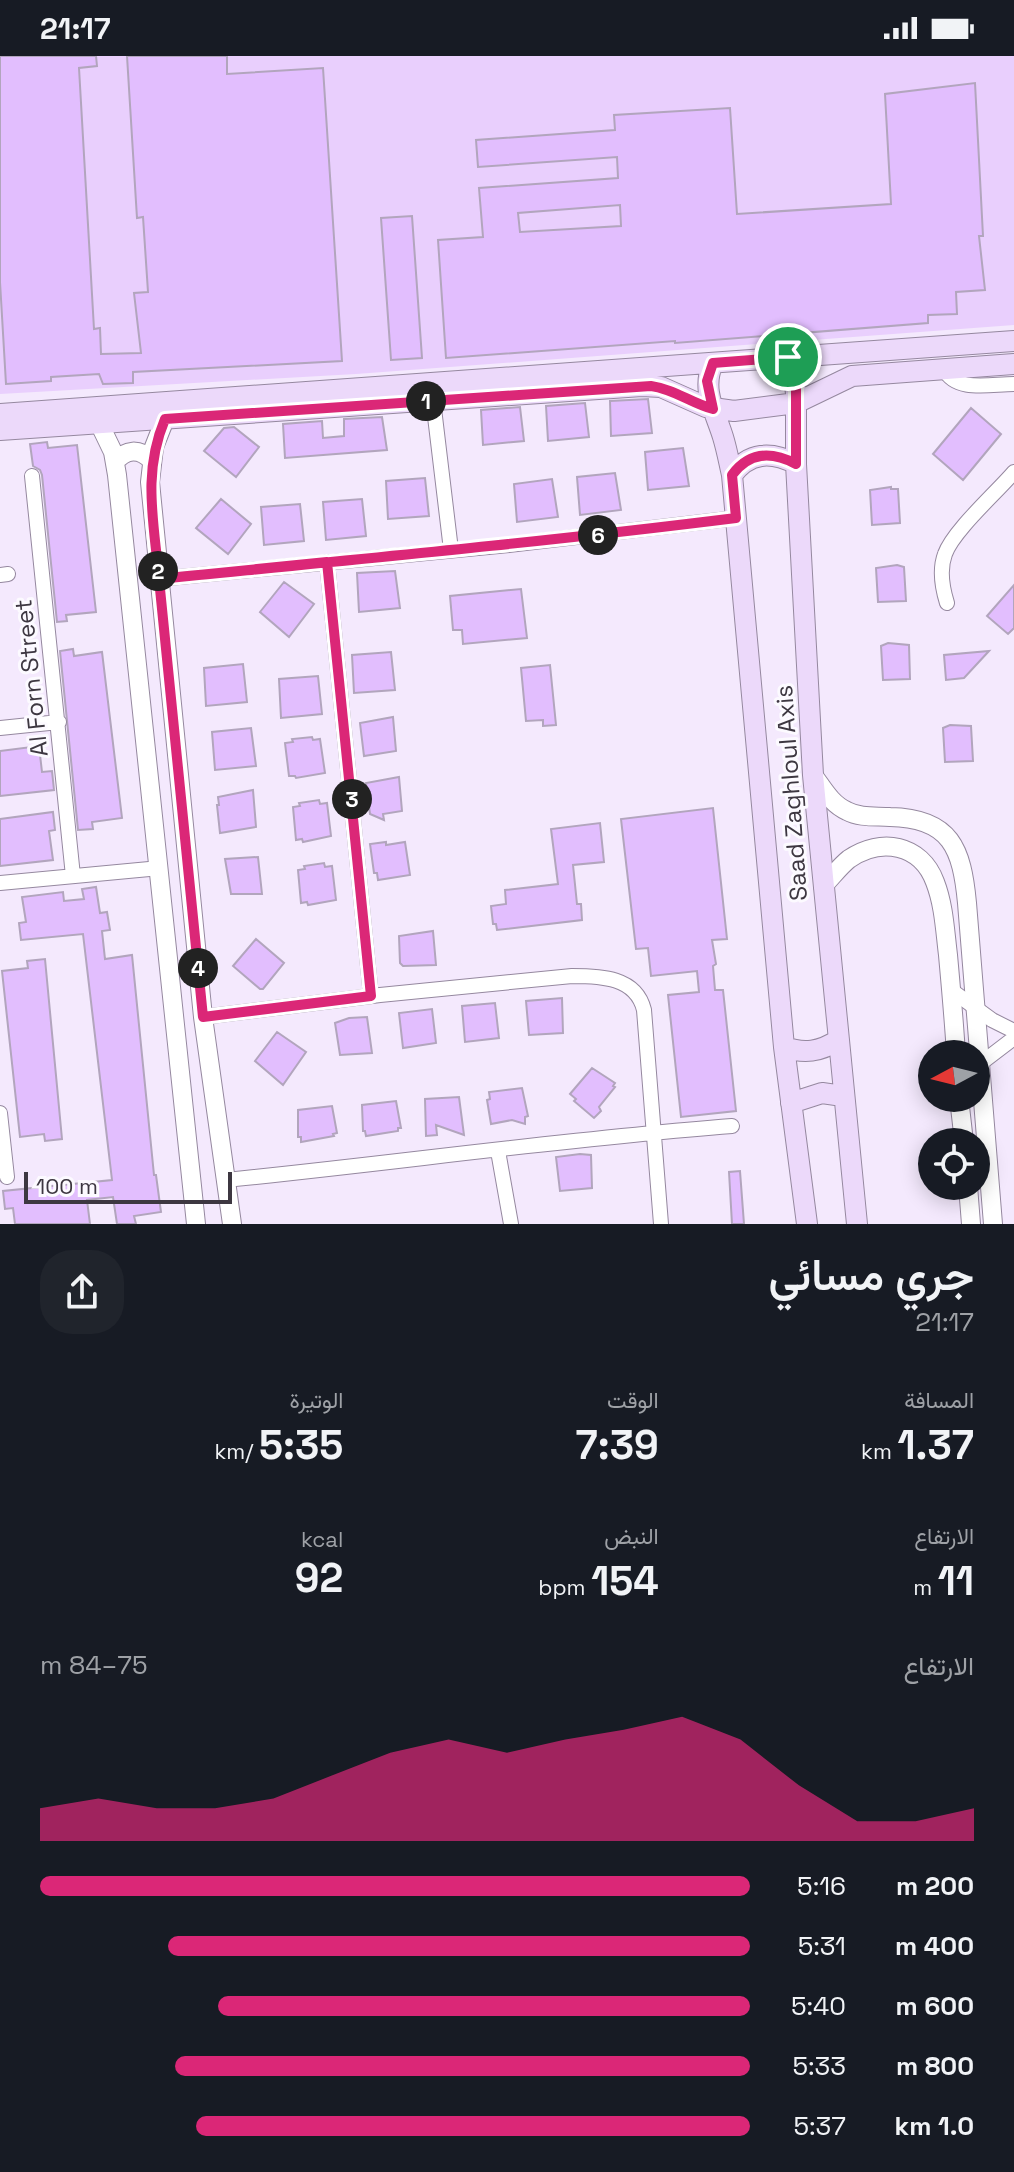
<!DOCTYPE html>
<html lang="ar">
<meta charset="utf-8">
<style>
:root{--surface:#171b24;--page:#20242c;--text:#f1f3f6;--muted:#9ea1a6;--accent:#db2777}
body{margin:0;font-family:"Space Grotesk",Vazirmatn,sans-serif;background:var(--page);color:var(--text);direction:rtl;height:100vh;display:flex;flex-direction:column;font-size:30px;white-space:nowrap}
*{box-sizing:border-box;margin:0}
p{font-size:26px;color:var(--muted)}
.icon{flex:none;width:44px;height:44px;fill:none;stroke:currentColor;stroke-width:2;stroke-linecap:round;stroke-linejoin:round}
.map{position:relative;height:1168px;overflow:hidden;direction:ltr}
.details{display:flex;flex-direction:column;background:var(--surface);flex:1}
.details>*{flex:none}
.needle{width:52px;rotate:263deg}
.fabs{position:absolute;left:918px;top:984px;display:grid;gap:16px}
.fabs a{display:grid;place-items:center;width:72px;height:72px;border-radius:50%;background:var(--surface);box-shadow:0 4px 20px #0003;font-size:40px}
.scale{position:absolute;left:24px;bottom:20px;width:208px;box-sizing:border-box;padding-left:8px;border:4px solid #3d3741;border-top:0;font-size:22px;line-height:28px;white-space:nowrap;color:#3d3741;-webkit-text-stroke:6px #fcfaff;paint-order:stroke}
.pin{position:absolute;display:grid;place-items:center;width:68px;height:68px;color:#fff;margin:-34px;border:4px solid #fff;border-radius:50%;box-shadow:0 2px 8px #0007}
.km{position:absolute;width:40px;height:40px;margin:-20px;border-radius:50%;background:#222;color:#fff;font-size:22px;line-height:40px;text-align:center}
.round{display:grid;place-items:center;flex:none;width:84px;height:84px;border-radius:32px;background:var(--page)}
.overview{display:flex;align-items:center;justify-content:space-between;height:136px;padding:0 40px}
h1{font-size:44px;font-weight:600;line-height:60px}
.figures{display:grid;grid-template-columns:repeat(3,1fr);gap:12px;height:136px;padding:8px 40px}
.figures div{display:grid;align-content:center}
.figures b{font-size:40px;font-weight:600}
.figures small{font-size:22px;font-weight:400}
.figures p{font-size:22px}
.chart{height:224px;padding:16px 40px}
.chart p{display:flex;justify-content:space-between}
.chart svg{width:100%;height:144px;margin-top:8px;fill:var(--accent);opacity:.7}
ul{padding:0 40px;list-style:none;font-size:26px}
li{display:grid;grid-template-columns:128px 96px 1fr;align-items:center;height:60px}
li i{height:20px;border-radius:10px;background:var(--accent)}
.status{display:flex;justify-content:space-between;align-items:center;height:56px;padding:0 40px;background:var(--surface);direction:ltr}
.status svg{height:22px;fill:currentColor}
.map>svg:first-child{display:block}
.green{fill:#e9cffd}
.building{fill:#e2befe;stroke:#b2a5bd;stroke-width:2;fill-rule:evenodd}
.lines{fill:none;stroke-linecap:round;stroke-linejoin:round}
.minor-casing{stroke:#95889f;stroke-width:16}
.tertiary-casing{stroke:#95889f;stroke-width:20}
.secondary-casing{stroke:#95889f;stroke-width:22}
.minor{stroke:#fff;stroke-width:14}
.tertiary{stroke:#fff;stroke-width:18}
.secondary{stroke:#ecd9fa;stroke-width:20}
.route-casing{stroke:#fff;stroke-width:16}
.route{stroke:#db2777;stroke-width:10}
.labels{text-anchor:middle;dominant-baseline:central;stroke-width:6;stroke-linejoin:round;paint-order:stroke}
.street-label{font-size:24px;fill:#3d3741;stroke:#fcfaff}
</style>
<div class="status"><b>21:17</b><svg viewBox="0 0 49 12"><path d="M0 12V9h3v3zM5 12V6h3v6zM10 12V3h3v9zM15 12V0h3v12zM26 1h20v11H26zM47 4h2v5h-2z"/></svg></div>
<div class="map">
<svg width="1014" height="1168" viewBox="0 0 1014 1168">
<rect width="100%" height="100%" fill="#f4e9fd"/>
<path class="green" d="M0,0H1014V269L356,318L0,338Z"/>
<path class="building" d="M0,0H96L97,10L79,12L94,273L100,272L101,298L141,297L134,237L148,236L143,161L137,162L127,0H227V18L323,12L342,305L133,316V327L103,328L99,318L51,321V325L6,328L0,226Z
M975,27L983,180H979L985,234L956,236L957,258L928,259V267L675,287V285L446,302L438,184L483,181L479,132L618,122L617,101L478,111L476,84L615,74L614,59L730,52L737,158L891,148L885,38ZM620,149L621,170L520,176L518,157Z
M412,160L422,302L391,304L381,162Z
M648,343L652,377L611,380L610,345Z
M585,347L589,381L548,385L546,350Z
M520,351L524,385L483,389L481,354Z
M971,352L1001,378L963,424L933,398Z
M382,361L387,394L285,402L283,368L322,365L323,382L344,380V363Z
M234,371L259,391L236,421L204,395L224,372Z
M47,386L48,392L77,389L96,556L66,559L67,565L57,566L42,419L40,414L33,410L30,388Z
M683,392L689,430L648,434L645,396Z
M615,417L621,454L580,459L577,421Z
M425,422L429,460L388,463L386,425Z
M552,423L558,461L517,466L514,428Z
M891,431V433H898L900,467L872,469L870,434Z
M221,443L251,468L228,498L196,472Z
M362,443L366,480L326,484L323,446Z
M300,448L304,485L264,489L261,451Z
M897,509L904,511L906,545L878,546L876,512Z
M395,515L400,552L359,556L357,517Z
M284,526L314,548L289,581L260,556Z
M1014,529V572L1008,578L987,560Z
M521,533L527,582L463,588L462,574H453L450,540Z
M888,587L909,589L910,623L883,624L881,590Z
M73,593L74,600L102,596L122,762L92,766L93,773L78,774L60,595Z
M989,595L964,622L946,624L944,599Z
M391,596L395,634L354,637L352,599Z
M243,608L247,646L206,650L204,612Z
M550,609L556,669L543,670V664L526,665L521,612Z
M318,620L322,658L281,662L279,623Z
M393,661L396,695L364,700L360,667Z
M950,669L971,670L973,705L945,706L943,672Z
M251,672L256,710L215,714L212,676Z
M312,681L313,684L320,683L325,717L296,722L295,720H289L285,687L293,686L292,683Z
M39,690L42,716L52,715L54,734L0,740V695Z
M399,721L402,755L383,758L384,764L370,758L366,727Z
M253,734L256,771L220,777L217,749H219L218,741Z
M319,744L320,748L327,747L331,780L303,786L302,783L296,784L293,751L300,750L299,747Z
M713,752L727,883L712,884L716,908L713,910L715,934H723L736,1055L681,1061L668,939L699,936L697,915L651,920L648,892L636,893L621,763Z
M53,756L55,774L49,775L53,804L0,810V763Z
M600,767L604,806L573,809L577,848H581L582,864L497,874L496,868H493L491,850L506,848L505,834L558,828L551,773Z
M386,786V789L405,786L410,819L378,824L377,817H374L370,788Z
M258,801L262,838H231L225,803Z
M324,807L325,811L332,810L336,844L308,849L307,846L301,847L298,814L305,813L304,810Z
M96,831L100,857L107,856L110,874L102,875L105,903L132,899L154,1119H156L161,1156L134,1160L136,1168H117L113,1141L87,1144L90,1168H15L13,1152L5,1153L3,1135L112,1124L83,878L21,884L19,867L26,866L22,841L63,836L64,845L84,843L82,833Z
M433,875L436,909L403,910L400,907L399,880Z
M256,883L284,907L263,933H260L233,910Z
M45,903L62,1083L45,1085L44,1078L20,1081L2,915L28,912L27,905Z
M562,942L563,977L529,979L526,945Z
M495,947L499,982L465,986L462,950Z
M432,953L436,987L403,992L399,957Z
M367,961L372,997L340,999L335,967L349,962Z
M277,976L306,996L283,1029L255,1005Z
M592,1012L615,1027L613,1030L615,1031L599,1051L601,1055L594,1062L574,1045L576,1043L570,1038Z
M522,1032L528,1060L525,1061V1068L512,1064L491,1068L487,1044L490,1043L489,1036Z
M459,1041L464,1079L436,1069L437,1079L426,1080L425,1043Z
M396,1045L401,1072H398V1075L366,1080L365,1075H363L362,1049Z
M332,1050L337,1077L333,1078L334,1080L301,1086V1081H298V1054Z
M580,1098L591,1099L592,1132L560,1135L556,1101Z
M740,1115L744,1168H732L729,1116Z"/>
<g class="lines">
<defs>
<path id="minor" d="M944,313C956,337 990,328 1014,328
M433,344L451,494
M32,420L73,820
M327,506L371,940
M0,519L8,518
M159,523L509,489L736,462
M947,547C942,531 939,514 945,498C953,475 997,436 1014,416
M0,672L59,666
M0,827L160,812
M951,934L992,964L1014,975
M203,961L380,939L572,920C601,920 636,921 644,954L661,1168
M976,1011L1014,982
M0,1057L7,1121
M498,1095L511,1168
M226,1124C395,1107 563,1083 732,1070"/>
<path id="tertiary" d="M165,363L154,391L150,426L203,961L232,1168
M99,367L113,396L117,419L196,1168
M115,406C126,393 139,392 151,404
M813,719C823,732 831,748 847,755C860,762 875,760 890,761C951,762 962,793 967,847L993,1168
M823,830C832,821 840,810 849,803C881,781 921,788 935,826C944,849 945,875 948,899C951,932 954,965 956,998
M959,1042L964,1086
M968,1130L971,1168"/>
<path id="secondary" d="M788,301L794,319L796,338V408L813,719L857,1168
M713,307C701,334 715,355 723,381C727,394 729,406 732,419L784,991L807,1168
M0,358L1014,285
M0,374L642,330L661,331L706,351L734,355L796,347L852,320L1014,308
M732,419C749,396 771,395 796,408
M784,991C804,998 820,996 838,984
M791,1047L822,1037L843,1040"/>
</defs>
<use href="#minor" class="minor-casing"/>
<use href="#tertiary" class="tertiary-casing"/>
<use href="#secondary" class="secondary-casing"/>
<use href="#minor" class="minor"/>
<use href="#tertiary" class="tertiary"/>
<use href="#secondary" class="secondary"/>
</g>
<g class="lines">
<defs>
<path id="route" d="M788,301L713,307L707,325L713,353C691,347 674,333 651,330L165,363C142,418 154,465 159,523L327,506L371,940L203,961L159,523C351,504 544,486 736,462L732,419C749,396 771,395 796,408V329L788,301"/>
</defs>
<use href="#route" class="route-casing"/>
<use href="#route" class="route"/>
</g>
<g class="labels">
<g class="street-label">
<text transform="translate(31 622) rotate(-96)">Al Forn Street</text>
<text transform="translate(791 737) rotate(-94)">Saad Zaghloul Axis</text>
</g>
</g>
</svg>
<div class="fabs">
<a><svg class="needle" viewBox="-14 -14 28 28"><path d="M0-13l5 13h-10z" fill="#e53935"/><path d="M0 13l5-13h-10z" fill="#9ea1a6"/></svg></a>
<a><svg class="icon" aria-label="locate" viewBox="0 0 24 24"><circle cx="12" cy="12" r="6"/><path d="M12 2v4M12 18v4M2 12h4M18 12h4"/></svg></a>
</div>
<div class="scale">100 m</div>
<div class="pin" style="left:788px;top:301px;background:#1e9e55"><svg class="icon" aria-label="arrive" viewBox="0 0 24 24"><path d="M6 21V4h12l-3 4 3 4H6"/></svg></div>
<b class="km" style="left:426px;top:345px">1</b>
<b class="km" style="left:158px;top:515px">2</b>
<b class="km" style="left:352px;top:743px">3</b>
<b class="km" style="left:198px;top:912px">4</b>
<b class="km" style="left:598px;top:479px">6</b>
</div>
<section class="details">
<div class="overview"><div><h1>جري مسائي</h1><p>21:17</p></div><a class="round"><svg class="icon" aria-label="share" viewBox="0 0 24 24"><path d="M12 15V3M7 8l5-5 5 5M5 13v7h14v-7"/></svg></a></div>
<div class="figures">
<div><p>المسافة</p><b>1.37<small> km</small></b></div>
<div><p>الوقت</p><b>7:39</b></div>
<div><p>الوتيرة</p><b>5:35<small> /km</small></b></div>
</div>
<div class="figures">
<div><p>الارتفاع</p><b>11<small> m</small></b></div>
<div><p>النبض</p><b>154<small> bpm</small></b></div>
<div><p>kcal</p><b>92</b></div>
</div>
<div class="chart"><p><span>الارتفاع</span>75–84 m</p>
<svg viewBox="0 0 160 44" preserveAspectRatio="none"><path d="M0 44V34L10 31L20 34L30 34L40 31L50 24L60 17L70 13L80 17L90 13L100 10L110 6L120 13L130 27L140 38L150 38L160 34V44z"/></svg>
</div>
<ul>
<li><b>200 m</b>5:16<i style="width:100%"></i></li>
<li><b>400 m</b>5:31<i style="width:82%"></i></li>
<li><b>600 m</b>5:40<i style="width:75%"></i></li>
<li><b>800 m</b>5:33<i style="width:81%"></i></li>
<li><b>1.0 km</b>5:37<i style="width:78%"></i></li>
</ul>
</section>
